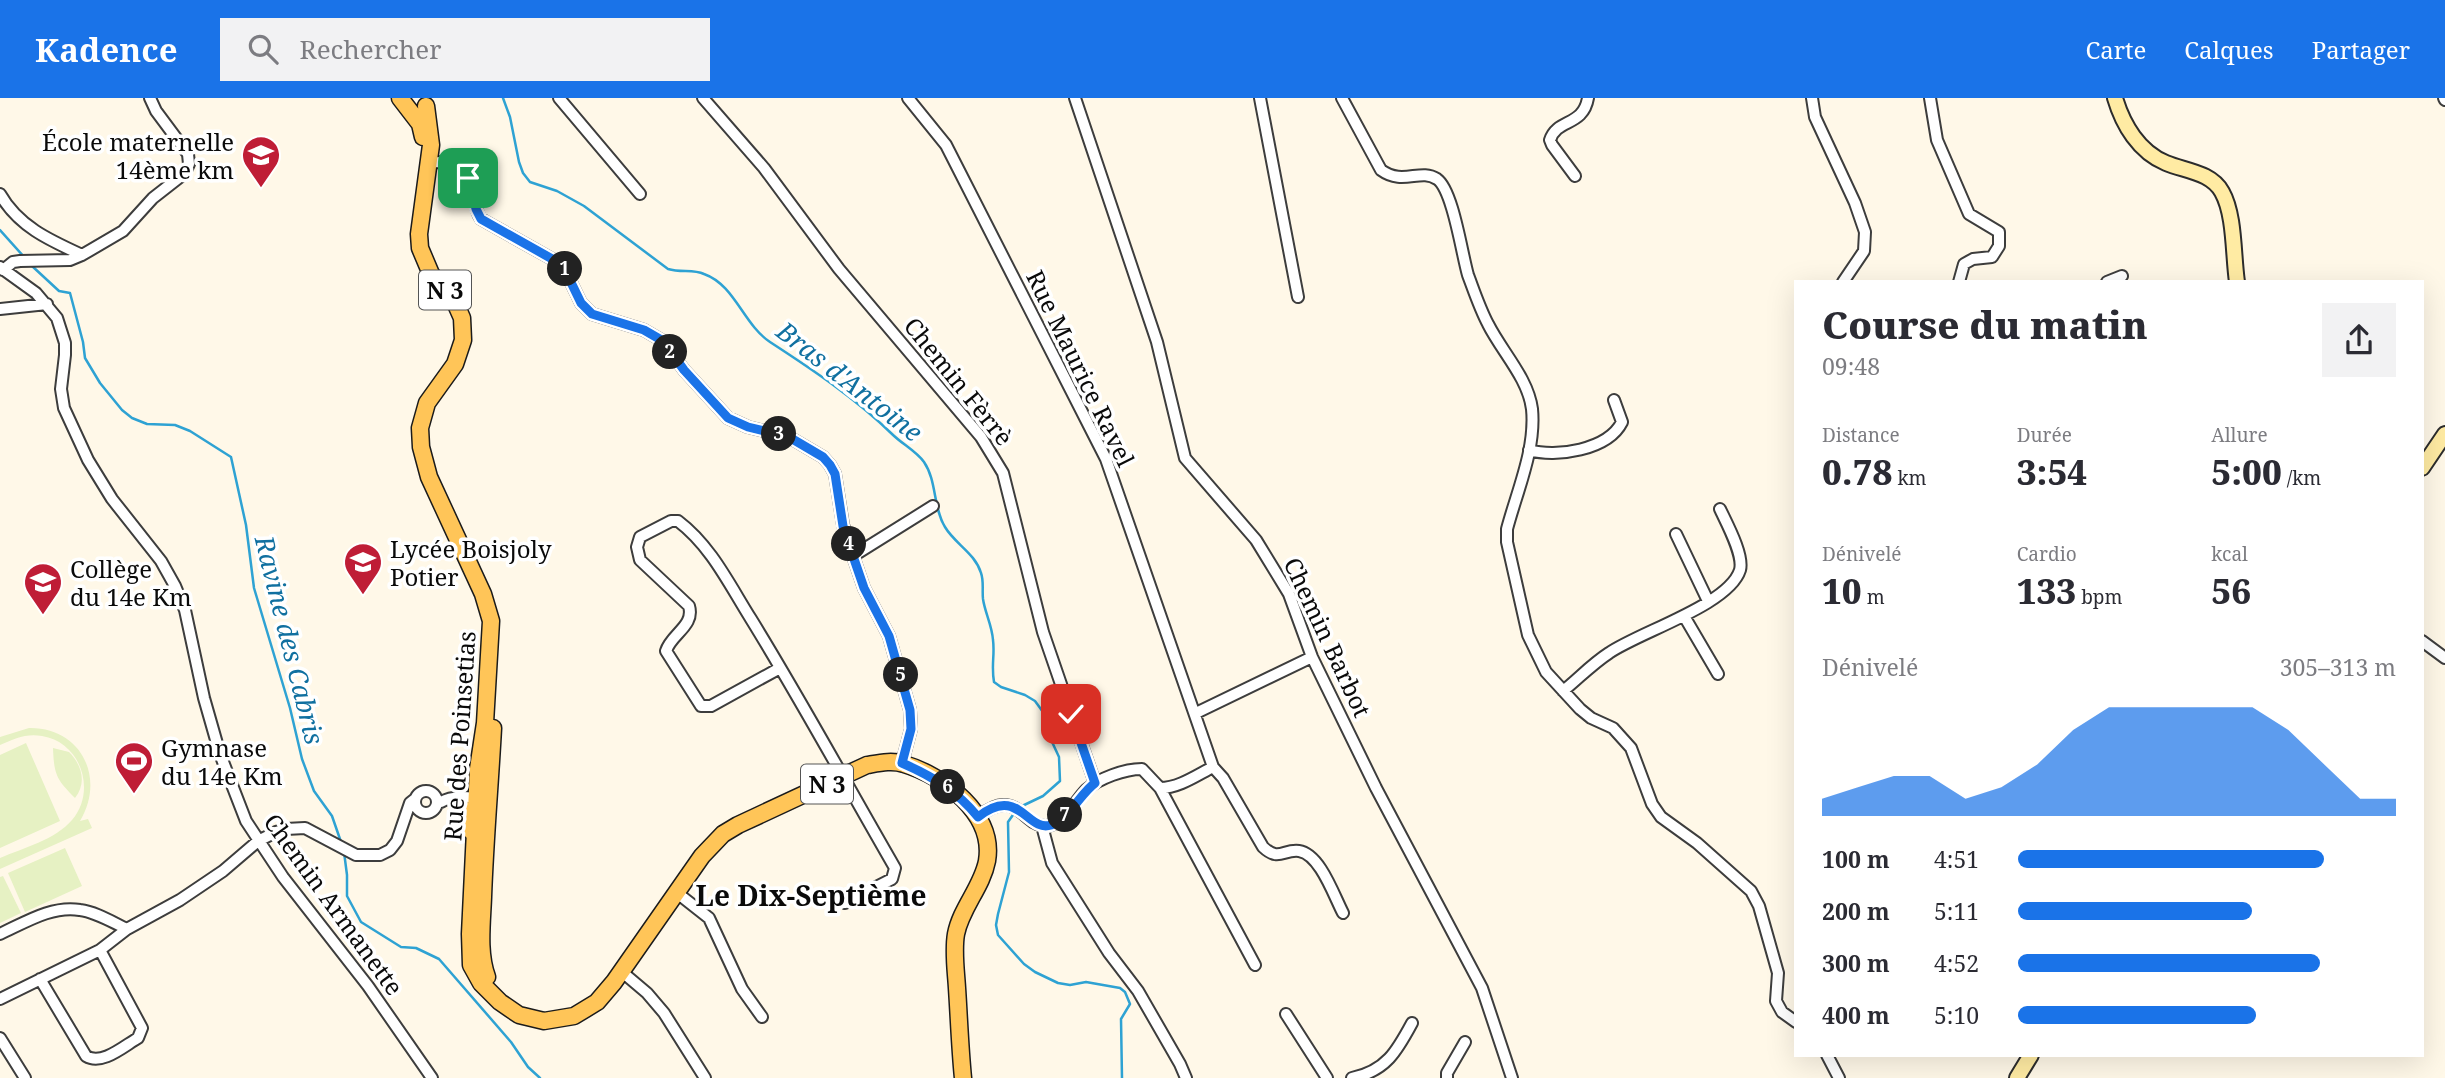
<!DOCTYPE html>
<html lang="fr">
<meta charset="utf-8">
<style>
:root{--surface:#fff;--page:#f2f2f3;--text:#2b2b33;--muted:#7c7c81;--accent:#1a73e8}
body{margin:0;font-family:"Noto Serif",serif;background:var(--page);color:var(--text);height:100vh;display:flex;flex-direction:column;font-size:26px;white-space:nowrap}
*{box-sizing:border-box;margin:0}
p{font-size:23px;color:var(--muted)}
.icon{flex:none;width:38px;height:38px;fill:none;stroke:currentColor;stroke-width:2;stroke-linecap:round;stroke-linejoin:round}
.map{position:relative;flex:1;overflow:hidden}
.sheet{position:absolute;left:1794px;top:182px;width:630px;height:777px;display:flex;flex-direction:column;background:var(--surface);border-radius:0px;box-shadow:0 7px 28px #0002}
.sheet>*{flex:none}
.pin{position:absolute;display:grid;place-items:center;width:60px;height:60px;color:#fff;margin:-30px;border-radius:14px;box-shadow:0 4px 10px #0006}
.km{position:absolute;width:35px;height:35px;margin:-18px;border-radius:50%;background:#222;color:#fff;font-size:19px;line-height:35px;text-align:center}
.round{display:grid;place-items:center;flex:none;width:74px;height:74px;border-radius:0px;background:var(--page)}
.headline{display:flex;align-items:center;justify-content:space-between;height:119px;padding:0 28px}
h1{font-size:38px;font-weight:800;line-height:52px}
.figures{display:grid;grid-template-columns:repeat(3,1fr);gap:10px;height:119px;padding:7px 28px}
.figures div{display:grid;align-content:center}
.figures b{font-size:35px;font-weight:800}
.figures small{font-size:19px;font-weight:400}
.figures p{font-size:19px}
.chart{height:196px;padding:14px 28px}
.chart p{display:flex;justify-content:space-between}
.chart svg{width:100%;height:126px;margin-top:7px;fill:var(--accent);opacity:.7}
ul{padding:0 28px;list-style:none;font-size:23px}
li{display:grid;grid-template-columns:112px 84px 1fr;align-items:center;height:52px}
li i{height:18px;border-radius:9px;background:var(--accent)}
header{display:flex;align-items:center;gap:42px;box-sizing:border-box;height:98px;padding:0 35px;background:var(--accent);color:#fff}
header strong{font-size:33px}
nav{display:flex;gap:38px;margin-inline-start:auto;font-size:24px}
.search{width:490px;height:63px;background:var(--page);display:flex;align-items:center;gap:18px;box-sizing:border-box;padding:0 24px;border-radius:0px;color:var(--muted);font-size:26px}
.map>svg:first-child{display:block}
.pitch{fill:#e6f1c3}
.lines{fill:none;stroke-linecap:round;stroke-linejoin:round}
.stream{stroke:#2ea2d3;stroke-width:2.5}
.street-casing{stroke:#3d3d3d;stroke-width:14}
.secondary-casing{stroke:#2c2c2c;stroke-width:18}
.primary-casing{stroke:#1b1b1b;stroke-width:19}
.street{stroke:#fff;stroke-width:10}
.secondary{stroke:#ffeba3;stroke-width:14}
.primary{stroke:#ffc558;stroke-width:16}
.route-casing{stroke:#fff;stroke-width:14}
.route{stroke:#1a73e8;stroke-width:9}
.labels{text-anchor:middle;dominant-baseline:central;stroke-width:7;stroke-linejoin:round;paint-order:stroke}
.shield{fill:#fff;stroke:#545454;stroke-width:2}
.shield-label{font-size:23px;font-weight:bold;fill:#0a0a0a}
.poi-label{font-size:24px;fill:#0a0a0a;stroke:#fff;text-anchor:start}
.street-label{font-size:24px;fill:#0a0a0a;stroke:#fff}
.water-label{font-size:26px;font-style:italic;fill:#1070a0;stroke:#fff}
.quarter-label{font-size:28px;font-weight:bold;fill:#0a0a0a;stroke:#fff}
</style>
<header>
<strong>Kadence</strong>
<div class="search"><svg class="icon" aria-label="search" viewBox="0 0 24 24"><circle cx="10" cy="10" r="6"/><path d="M15 15l6 6"/></svg>Rechercher</div>
<nav><a>Carte</a><a>Calques</a><a>Partager</a></nav>
</header>
<div class="map">
<svg width="2445" height="980" viewBox="0 0 2445 980">
<rect width="100%" height="100%" fill="#fff8e8"/>
<path class="pitch" d="M29,630C81,629 106,680 80,723L88,721L92,730L0,771V760C23,750 55,742 72,722C97,693 81,644 42,638C26,635 14,641 0,647V639Z
M26,645L60,723L0,750V657Z
M53,650L69,654C82,667 87,685 75,700C56,681 54,676 53,650Z
M65,750L82,788L25,814L8,775Z
M3,778L21,815L0,825V779Z"/>
<g class="lines">
<path class="stream" d="M503,0L510,19L519,64L523,75L530,84L557,93L584,108L668,171C681,175 693,171 704,176C735,187 743,226 770,244C813,272 855,300 892,336C902,346 916,353 924,364C937,383 933,410 945,429C955,446 975,455 981,475C984,483 982,492 983,501C985,515 992,527 993,542C995,557 991,567 994,584L1001,589L1025,597L1035,603L1043,614L1047,633L1059,659L1060,683L1043,698L1020,709
M0,132L25,160
M32,168L59,193L70,195L83,244L85,260L100,285L122,312L132,320L147,326L175,327L190,333L231,359L246,427L254,490L290,610L302,661L314,693L332,718L341,744
M1015,714L1008,724L1009,774L998,816L996,827L998,837L1024,866L1035,874L1058,885L1070,887L1086,884L1120,890L1125,894L1130,906L1121,921L1122,980
M344,754L347,777V798L361,824L401,849L416,850L439,861L511,944L528,969L540,980"/>
<defs>
<path id="street" d="M559,0L640,96
M703,0L764,70L839,171L981,339L1003,375L1043,534L1095,685
M908,0L946,47L1106,361L1213,669
M1075,0L1157,244L1185,360L1256,442L1289,496L1312,559L1376,690L1482,890L1512,980
M1260,0L1298,199
M1342,0L1381,72C1403,88 1420,70 1437,81C1453,92 1462,157 1468,177C1474,193 1480,211 1488,226C1502,254 1528,280 1532,311C1536,351 1517,393 1507,431V444L1528,537L1546,574L1580,611L1591,620L1613,630L1631,650L1652,706L1661,719L1697,745L1751,793L1759,808L1778,875L1776,903L1782,914L1796,924
M1812,0L1815,19L1855,105L1865,134L1864,153L1843,184
M1930,0L1937,42L1969,116L1999,134V148L1992,159L1973,161L1964,166L1959,184
M2444,0L2445,2
M428,64C458,64 467,69 474,100C476,108 476,114 481,121L554,162L565,172L581,205L592,216L644,232L663,243L684,272L728,320L748,329L789,339L823,359L830,367L835,376L843,427L853,458L864,490L889,538L910,612L911,631L902,665
M1575,78L1552,47L1550,42C1557,20 1583,29 1588,0
M0,96C18,128 49,142 82,157
M0,169L36,195L57,220L65,245V257L61,291L64,310L88,362L112,401L161,463L175,488L185,512L204,600L220,656L246,723L283,779L368,888L432,980
M3,172L13,164L20,163L70,162L82,157L123,133L153,100L185,75L189,66L188,56L156,13L150,0
M2107,184L2122,178
M0,211L47,206
M1529,352C1556,360 1608,352 1622,324L1614,302
M1676,436L1708,503
M853,458L933,408
M1684,518L1718,576
M2422,543L2445,560
M780,570L711,608H701L666,553C671,536 695,528 689,508L640,462L637,449L640,439L671,423H678C711,448 729,486 751,521C801,602 847,687 895,770L892,781L845,805
M1563,593C1578,581 1592,566 1609,555C1639,534 1729,507 1740,472C1744,457 1727,426 1720,411
M1196,615L1312,559
M1160,690L1255,867
M415 704a11 11 0 1 1 22 0a11 11 0 1 1-22 0Z
M441,704C451,698 471,697 480,704
M978,719C1017,687 1023,729 1046,728C1064,727 1075,703 1086,692C1099,680 1125,671 1142,671L1160,690C1179,690 1197,677 1213,669L1223,680L1263,749C1279,764 1283,751 1299,753C1320,756 1334,798 1343,815
M1042,728L1052,765L1109,855L1138,893L1180,966L1186,980
M676,794L709,820L742,891L762,919
M0,836C24,825 52,807 80,812C96,814 112,824 127,831
M621,873L647,895L664,915L705,980
M40,881L86,958C102,968 124,948 138,940L142,930L100,852
M0,901L100,852L127,831L180,802L223,773L258,743L276,734L286,731L305,730L356,757H380L390,752L397,743L410,705L415,701
M1286,916L1327,980
M0,940L25,980
M1827,957L1839,980
M1352,980C1386,973 1397,953 1412,925
M1447,980V975L1465,944"/>
<path id="secondary" d="M2115,0C2123,27 2139,54 2166,65C2185,73 2211,74 2222,94C2235,117 2233,157 2237,184
M2422,370L2445,336
M2017,980L2031,957"/>
<path id="primary" d="M400,0L420,26L423,39
M426,8L431,47L419,136L420,150L431,176L454,202L462,220L463,242L455,266L427,305L420,330L421,349L429,379L483,496L491,523L485,625L478,671L470,836L471,867L481,885L500,904L519,917L544,923L574,918L597,904L614,884L702,758L723,736L738,727L867,667C879,665 892,662 904,666C944,678 995,716 987,763C982,789 961,810 956,836C953,853 956,873 957,890C959,920 960,950 963,980
M460,707L469,721L471,733
M487,879C478,854 482,826 483,799C485,742 490,686 493,630"/>
</defs>
<use href="#street" class="street-casing"/>
<use href="#secondary" class="secondary-casing"/>
<use href="#primary" class="primary-casing"/>
<use href="#street" class="street"/>
<use href="#secondary" class="secondary"/>
<use href="#primary" class="primary"/>
</g>
<g class="lines">
<defs>
<path id="route" d="M468,80L476,111L481,121L554,162L565,172L581,205L592,216L644,232L663,243L684,272L728,320L748,329L789,339L823,359L830,367L835,376L843,428L853,458L864,490L889,538L910,612L911,631L902,665C932,678 957,693 978,719C1019,686 1027,735 1051,727C1069,721 1080,696 1095,685L1071,616"/>
</defs>
<use href="#route" class="route-casing"/>
<use href="#route" class="route"/>
</g>
<defs>
<symbol id="school-pin" viewBox="-11 -11 22 30"><path d="M0 17L-7.5 6A9.5 9.5 0 1 1 7.5 6Z" fill="#bf1d36" stroke="#fff"/><path d="M0-5L7-2L0 1L-7-2ZM-4 1L0 2.5L4 1V4Q0 6-4 4Z" fill="#fff"/></symbol>
<symbol id="stadium-pin" viewBox="-11 -11 22 30"><path d="M0 17L-7.5 6A9.5 9.5 0 1 1 7.5 6Z" fill="#bf1d36" stroke="#fff"/><path d="M0-5a6.5 5 0 1 0 0 10a6.5 5 0 1 0 0-10ZM-3.5-1.8h7v3.6h-7Z" fill="#fff"/></symbol>
</defs>
<g fill-rule="evenodd">
<use href="#school-pin" x="239" y="35" width="44" height="60"/>
<use href="#school-pin" x="341" y="442" width="44" height="60"/>
<use href="#school-pin" x="21" y="462" width="44" height="60"/>
<use href="#stadium-pin" x="112" y="641" width="44" height="60"/>
</g>
<g class="labels">
<g class="shield">
<rect x="419" y="172.5" width="52" height="39" rx="5"/>
<rect x="801" y="666.5" width="52" height="39" rx="5"/>
</g>
<g class="shield-label">
<text x="445" y="192">N 3</text>
<text x="827" y="686">N 3</text>
</g>
<g class="poi-label">
<text x="234" y="43" text-anchor="end">École maternelle<tspan x="234" dy="28">14ème km</tspan></text>
<text x="390" y="450">Lycée Boisjoly<tspan x="390" dy="28">Potier</tspan></text>
<text x="70" y="470">Collège<tspan x="70" dy="28">du 14e Km</tspan></text>
<text x="161" y="649">Gymnase<tspan x="161" dy="28">du 14e Km</tspan></text>
</g>
<g class="street-label">
<text transform="translate(1081 270) rotate(64)">Rue Maurice Ravel</text>
<text transform="translate(959 283) rotate(51)">Chemin Fèrrè</text>
<text transform="translate(1328 539) rotate(65)">Chemin Barbot</text>
<text transform="translate(459 638) rotate(-86)">Rue des Poinsetias</text>
<text transform="translate(334 806) rotate(54)">Chemin Armanette</text>
</g>
<g class="water-label">
<text transform="translate(850 283) rotate(38)">Bras d'Antoine</text>
<text transform="translate(290 542) rotate(76)">Ravine des Cabris</text>
</g>
<g class="quarter-label">
<text x="811" y="797">Le Dix-Septième</text>
</g>
</g>
</svg>
<div class="pin" style="left:468px;top:80px;background:#1e9e55"><svg class="icon" aria-label="arrive" viewBox="0 0 24 24"><path d="M6 21V4h12l-3 4 3 4H6"/></svg></div>
<div class="pin" style="left:1071px;top:616px;background:#d93025"><svg class="icon" aria-label="check" viewBox="0 0 24 24"><path d="M5 12l5 5 9-10"/></svg></div>
<b class="km" style="left:565px;top:171px">1</b>
<b class="km" style="left:670px;top:254px">2</b>
<b class="km" style="left:779px;top:336px">3</b>
<b class="km" style="left:849px;top:446px">4</b>
<b class="km" style="left:901px;top:577px">5</b>
<b class="km" style="left:948px;top:689px">6</b>
<b class="km" style="left:1065px;top:717px">7</b>
<section class="sheet">
<div class="headline"><div><h1>Course du matin</h1><p>09:48</p></div><a class="round"><svg class="icon" aria-label="share" viewBox="0 0 24 24"><path d="M12 15V3M7 8l5-5 5 5M5 13v7h14v-7"/></svg></a></div>
<div class="figures">
<div><p>Distance</p><b>0.78<small> km</small></b></div>
<div><p>Durée</p><b>3:54</b></div>
<div><p>Allure</p><b>5:00<small> /km</small></b></div>
</div>
<div class="figures">
<div><p>Dénivelé</p><b>10<small> m</small></b></div>
<div><p>Cardio</p><b>133<small> bpm</small></b></div>
<div><p>kcal</p><b>56</b></div>
</div>
<div class="chart"><p><span>Dénivelé</span>305–313 m</p>
<svg viewBox="0 0 160 44" preserveAspectRatio="none"><path d="M0 44V38L10 34L20 30L30 30L40 38L50 34L60 26L70 14L80 6L90 6L100 6L110 6L120 6L130 14L140 26L150 38L160 38V44z"/></svg>
</div>
<ul>
<li><b>100 m</b>4:51<i style="width:81%"></i></li>
<li><b>200 m</b>5:11<i style="width:62%"></i></li>
<li><b>300 m</b>4:52<i style="width:80%"></i></li>
<li><b>400 m</b>5:10<i style="width:63%"></i></li>
</ul>
</section>
</div>
